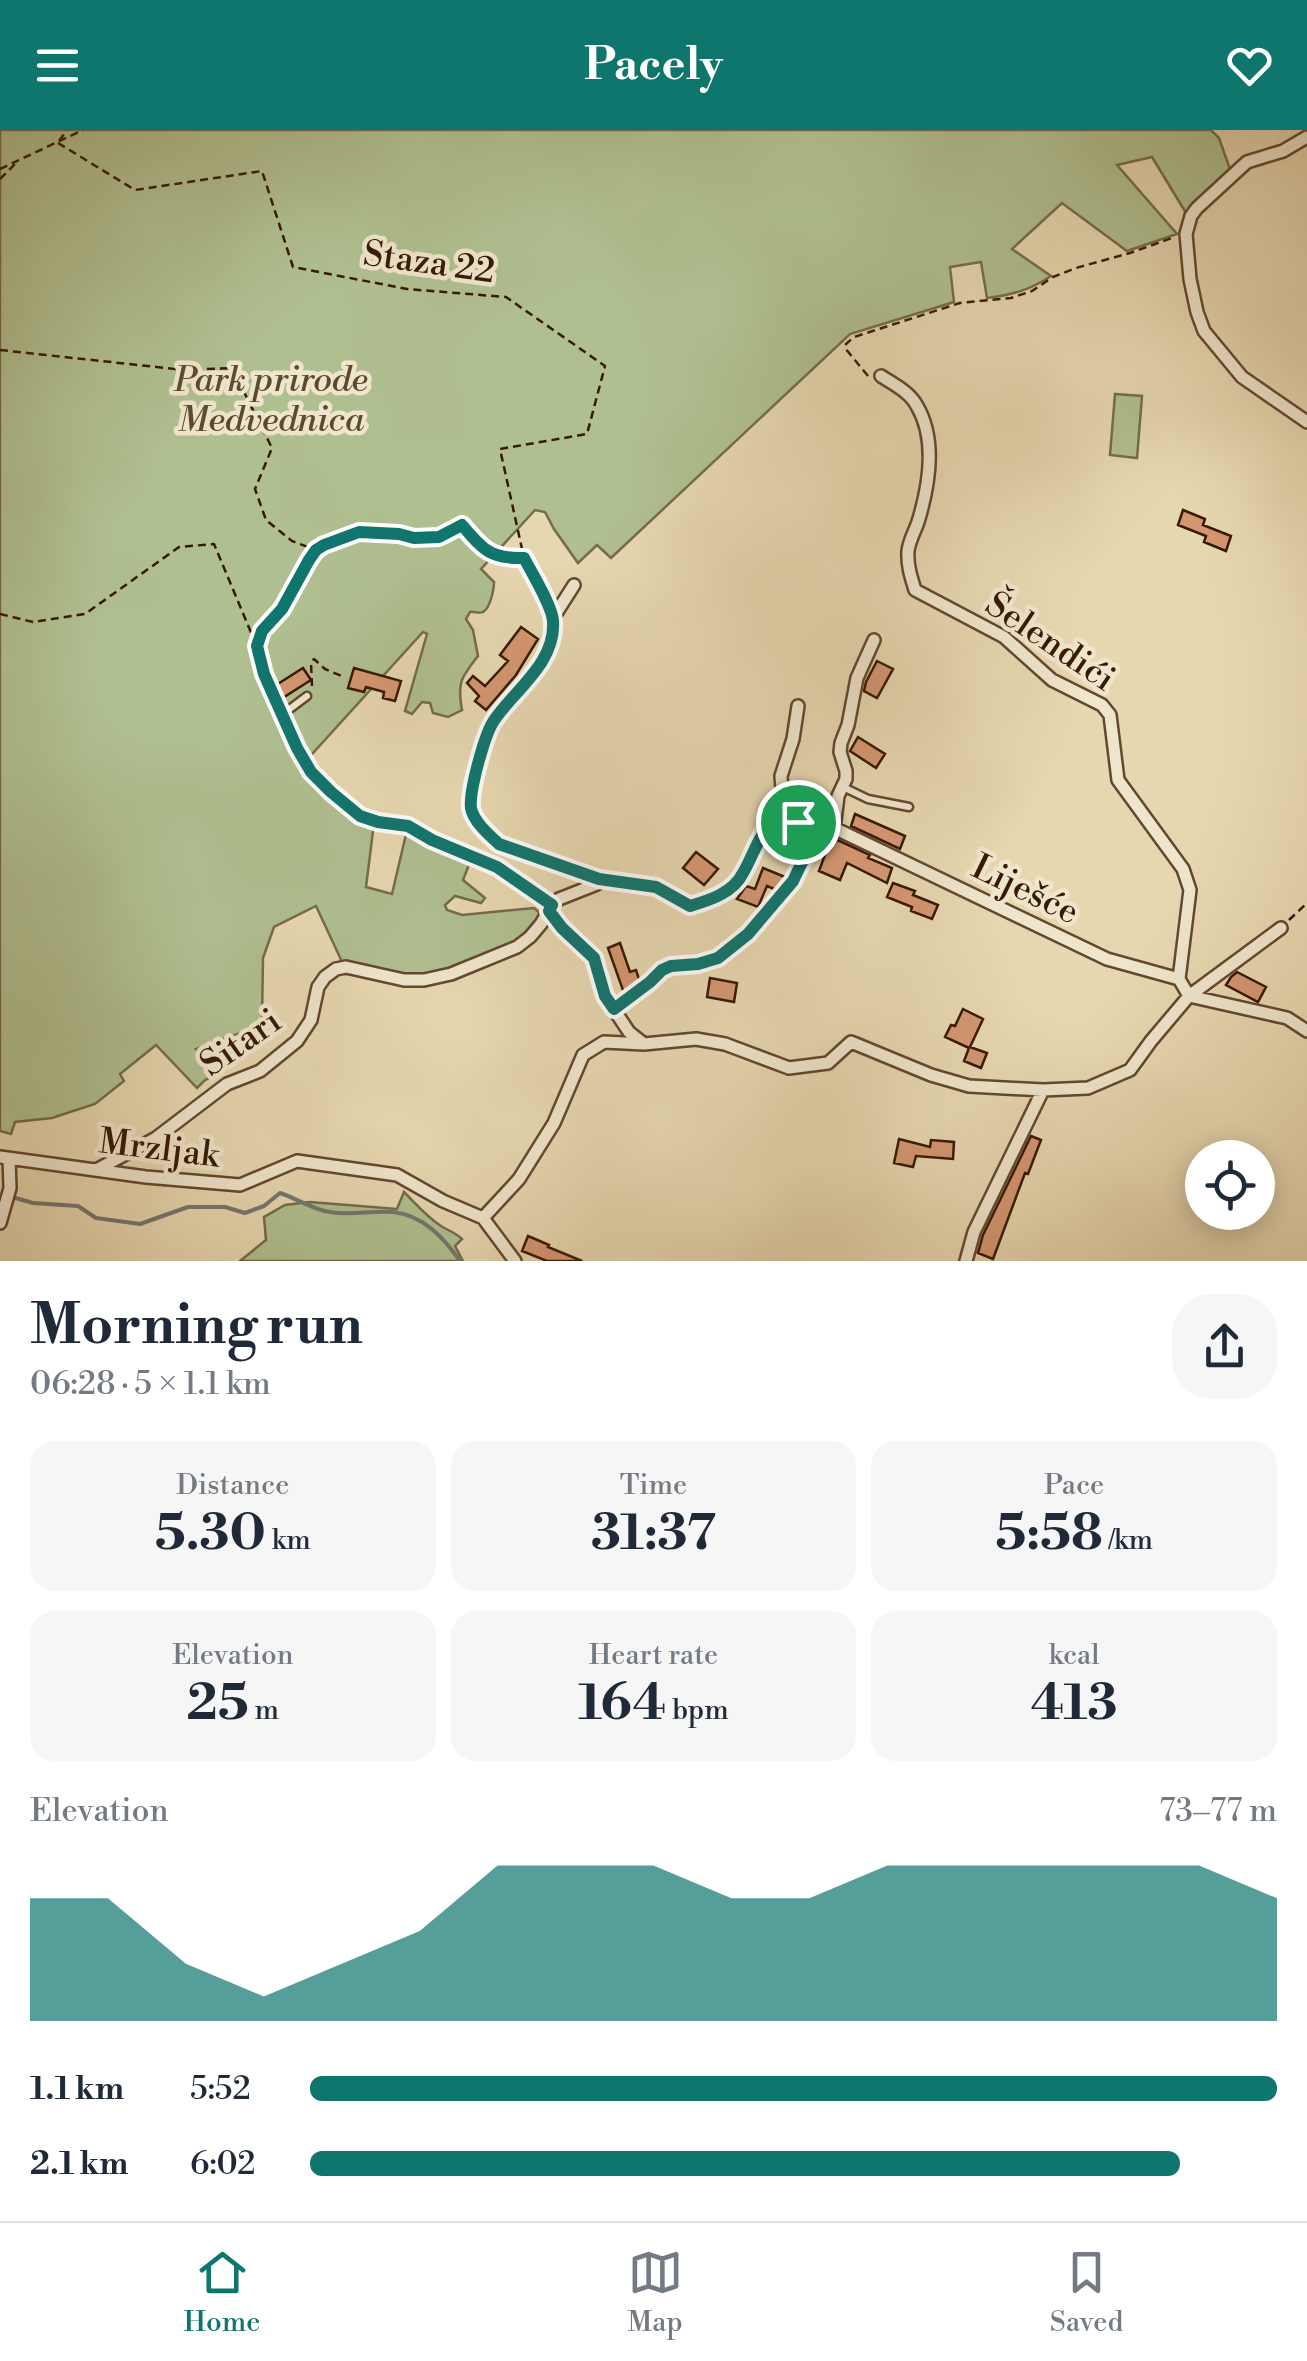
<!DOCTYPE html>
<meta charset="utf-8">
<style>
:root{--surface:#fff;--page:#f6f6f7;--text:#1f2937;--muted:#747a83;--line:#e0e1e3;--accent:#0f766e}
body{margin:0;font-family:"Libre Bodoni",serif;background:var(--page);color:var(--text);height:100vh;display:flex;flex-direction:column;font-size:38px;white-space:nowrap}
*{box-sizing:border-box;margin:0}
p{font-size:32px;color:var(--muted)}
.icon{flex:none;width:55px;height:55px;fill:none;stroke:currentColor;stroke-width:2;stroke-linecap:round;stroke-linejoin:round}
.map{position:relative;height:1131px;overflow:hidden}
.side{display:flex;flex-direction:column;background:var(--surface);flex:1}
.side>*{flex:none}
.controls{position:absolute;left:1185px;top:1010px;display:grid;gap:20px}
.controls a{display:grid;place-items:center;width:90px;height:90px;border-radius:50%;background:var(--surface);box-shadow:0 5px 25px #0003;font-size:50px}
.pin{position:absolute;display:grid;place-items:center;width:85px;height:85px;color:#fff;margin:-42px;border:5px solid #fff;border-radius:50%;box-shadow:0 2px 10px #0007}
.round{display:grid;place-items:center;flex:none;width:105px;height:105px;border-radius:40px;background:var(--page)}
.overview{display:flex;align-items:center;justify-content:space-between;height:170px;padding:0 30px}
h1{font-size:55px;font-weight:800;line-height:75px}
.figures{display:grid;grid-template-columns:repeat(3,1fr);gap:15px;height:170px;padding:10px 30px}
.figures div{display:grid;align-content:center;border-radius:25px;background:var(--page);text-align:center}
.figures b{font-size:50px;font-weight:800}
.figures small{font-size:28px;font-weight:400}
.figures p{font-size:28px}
.chart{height:280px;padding:20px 30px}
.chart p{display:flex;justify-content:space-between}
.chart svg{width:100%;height:180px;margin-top:10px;fill:var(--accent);opacity:.7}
ul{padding:0 30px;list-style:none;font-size:32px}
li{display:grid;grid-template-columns:160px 120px 1fr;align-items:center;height:75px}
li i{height:25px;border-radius:12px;background:var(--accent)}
header{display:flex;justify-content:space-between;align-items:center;height:130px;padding:0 30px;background:var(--accent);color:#fff;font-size:45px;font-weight:800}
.menu{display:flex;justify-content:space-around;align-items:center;height:140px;border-top:2px solid var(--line);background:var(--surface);font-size:28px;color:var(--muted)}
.menu a{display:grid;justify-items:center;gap:5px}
.menu .active{color:var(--accent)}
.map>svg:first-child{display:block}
.green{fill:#b0bf90;stroke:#746c4a;stroke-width:2.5}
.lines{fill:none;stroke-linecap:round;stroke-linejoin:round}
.stream{stroke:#74776f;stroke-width:4}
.building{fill:#d49771;stroke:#371904;stroke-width:2.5}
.lane-casing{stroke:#63482f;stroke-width:11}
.street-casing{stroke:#63482f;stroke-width:16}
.path{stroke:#371904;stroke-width:2.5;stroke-dasharray:8 5;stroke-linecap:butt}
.lane{stroke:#efe5cc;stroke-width:6}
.street{stroke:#efe5cc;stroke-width:11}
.route-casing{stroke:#fff;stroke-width:20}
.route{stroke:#0f766e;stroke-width:12}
.labels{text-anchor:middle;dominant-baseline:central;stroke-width:9;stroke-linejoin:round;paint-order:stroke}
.street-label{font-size:35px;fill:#371904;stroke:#efe5cc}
.park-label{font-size:35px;font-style:italic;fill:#5b4b2e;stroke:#efe5cc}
</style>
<header><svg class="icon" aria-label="menu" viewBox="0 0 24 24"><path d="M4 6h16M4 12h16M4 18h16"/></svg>Pacely<svg class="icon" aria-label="heart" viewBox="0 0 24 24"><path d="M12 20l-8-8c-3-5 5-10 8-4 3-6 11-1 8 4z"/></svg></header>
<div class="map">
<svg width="1307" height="1131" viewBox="0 0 1307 1131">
<rect width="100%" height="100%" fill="#e7d7b0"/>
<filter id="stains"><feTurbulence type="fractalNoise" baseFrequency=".002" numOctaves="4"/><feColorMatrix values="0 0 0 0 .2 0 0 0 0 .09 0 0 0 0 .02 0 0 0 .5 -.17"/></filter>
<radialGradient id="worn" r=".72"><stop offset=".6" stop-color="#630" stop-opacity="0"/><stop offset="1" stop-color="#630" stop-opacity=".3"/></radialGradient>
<path class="green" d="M0,0H1211L1219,8L1231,42L1186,83L1152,27L1117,35L1177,104L1127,121L1062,73L1012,119L1051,146C1030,160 1012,165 987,168L981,132L950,137L954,172L850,204L611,428L597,415L578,433L554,399L545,382L535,380L481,439L494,452C494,459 490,479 483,482C479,484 474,481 470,482L466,489L473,500L478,526C461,548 457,552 462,580L448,587L433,583L430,573L422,572L412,584L405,581L427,504L423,502L303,634L309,651L337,672L374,693L366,757L392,764L407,700L470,732L463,750L485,768L481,773L455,766L445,775L447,780L462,785L534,778L541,784C535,813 448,844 420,847C394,849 368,840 343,834L316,776L274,797L263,828L262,892L238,904L196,919L217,945L205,950L197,958L156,915L120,944L124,951L95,974L52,988L15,992L11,1004L0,1001Z
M1115,264L1142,266L1137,328L1110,325Z
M404,1062C416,1074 427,1087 441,1096C449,1101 456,1103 462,1109L455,1116L463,1131H240L266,1110L264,1087L285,1075L310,1072L397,1079Z"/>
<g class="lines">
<path class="stream" d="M12,1067L33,1073L78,1076L96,1088L140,1094L188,1077H225L245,1083L264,1076L280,1063C296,1068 313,1080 330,1082C351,1086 372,1080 393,1082C423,1085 444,1108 460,1131"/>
</g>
<path class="building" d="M1183,380L1205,389L1203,395L1231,406L1226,421L1204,412L1206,406L1178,395Z
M521,497L538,509L516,545L486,580L475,571L479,566L467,553L473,546L485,556L508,531L500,525Z
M877,531L893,539L877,568L864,561L866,552Z
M303,538L311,550L281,569L273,557Z
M354,538L401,551L395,571L383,568L384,562L366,557L364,562L348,558Z
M858,607L885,624L876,638L850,621Z
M855,684L905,706L900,719L851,696Z
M815,704L831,707L870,725L868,728L892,738L887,753L847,733L840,750L819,741L826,722L811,715Z
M696,722L718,739L704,755L683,738Z
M763,738L785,747L779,761L767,756L758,777L737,769L746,756L755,759Z
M893,753L915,761L913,765L938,775L932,789L911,781L912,777L887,767Z
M620,813L630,842L636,840L642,858L624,863L608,818Z
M1237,842L1266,857L1258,872L1226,855L1231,847Z
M710,848L737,853L734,872L707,867Z
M963,879L983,889L970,917L987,923L981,938L964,931L969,918L945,907L951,895L955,896Z
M1031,1006L1041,1010L1028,1044L1025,1043L993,1129L978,1123L983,1105Z
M899,1009L930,1017L931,1010L954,1012L953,1029L916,1026L913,1037L894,1033Z
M528,1106L549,1115L548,1117L582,1131H547L522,1121Z"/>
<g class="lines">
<defs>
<path id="lane" d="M283,584L307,566
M843,657L868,669L909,677
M796,710L799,692"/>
<path id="street" d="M1307,7L1283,21L1247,32L1197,78L1191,86L1186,104L1190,149L1197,182L1204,201L1242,247L1307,292
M881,246C893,254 910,262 917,276C937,310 929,356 918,392C915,401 909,411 908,421C907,435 911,447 915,460L1004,507L1052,550L1102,575L1110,585L1118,650L1183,739L1190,760L1179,849
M574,455L553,488L551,510L543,530L492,592L477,636L472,663L471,681L487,702L499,714L599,749L656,757L689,776C710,770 733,762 743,743C756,721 759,697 784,685L799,692L834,698L1107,829L1179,849L1189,866L1281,798
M281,584L311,642L359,685L377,692L395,693L408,696L432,710L497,737L552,775
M784,685L781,646L793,609L798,576
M834,698L838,666L846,649V641L840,622L841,613L848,595L857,548L874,510
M599,839L605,866L629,902L644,914
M0,1027L146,1047L240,1055L297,1031L397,1045L443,1071L483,1088L515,1131
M96,1040L156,1008L227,954L260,941L297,911L311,890L318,857L325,847L336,839L346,837L404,850H424L451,844L517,817L530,807L541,794L552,775L559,769L597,754L599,749
M483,1088L519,1049L554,993L583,925L604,912L644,914L696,909L725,914L789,938L828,933L851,912L931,945L969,956L1043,960L1088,958L1130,940L1151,911L1189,866L1287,888L1307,901
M0,1093L10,1058L9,1029
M966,1131L974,1102L1043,960"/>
</defs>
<use href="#lane" class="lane-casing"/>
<use href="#street" class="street-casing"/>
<path class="path" d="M59,11L67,0
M58,13L135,60L262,41L293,137L407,159L506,167L605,236L587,304L500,319L524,428L546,473
M0,39L83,0
M0,49L16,33
M0,220L184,240L232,238L272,318L255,359L266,390L292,411L316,420
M868,246L845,218L846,214L854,207L960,173L1011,168L1032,161L1053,147L1076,138L1130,123L1172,108
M0,484L33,492L85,484L179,417L214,414L255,512
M312,556L311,533L314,529L325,539L344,547
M277,574L264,544L257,516L263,501L282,479L316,420L359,402L399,404L414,408L439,407L461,395C482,418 492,429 523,428
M1289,790L1307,773
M558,792L594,829
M624,873L650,852L662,840L671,836L698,835L717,828L748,804L793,751L807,722L801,716"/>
<use href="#lane" class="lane"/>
<use href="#street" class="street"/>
</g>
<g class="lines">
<defs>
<path id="route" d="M462,395C483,420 491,429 524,428C532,443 552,476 553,491C556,532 516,559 495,589C485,602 469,661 471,678C473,691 489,705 499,714L599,749L656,757L690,776C710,770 733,763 743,743C756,721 759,698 784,685L798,692L796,710L807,722L793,751L748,804L718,828L698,834L671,836L662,840L650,852L614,879L605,866L594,828L562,798L549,781L552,775L497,737L432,710L408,696L378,692L360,686L331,662L311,642L297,618L264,544L257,516L262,501L282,479L309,430L316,420L324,415L359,402L399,404L414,408L439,407Z"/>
</defs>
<use href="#route" class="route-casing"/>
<use href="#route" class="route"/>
</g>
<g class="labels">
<g class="street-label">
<text transform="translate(429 133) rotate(8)">Staza 22</text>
<text transform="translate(1050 512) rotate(34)">Šelendići</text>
<text transform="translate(1025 760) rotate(26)">Liješće</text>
<text transform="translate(241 913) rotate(-35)">Sitari</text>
<text transform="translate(159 1019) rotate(7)">Mrzljak</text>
</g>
<g class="park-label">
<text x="271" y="250">Park prirode<tspan x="271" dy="40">Medvednica</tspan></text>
</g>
</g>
<rect width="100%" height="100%" filter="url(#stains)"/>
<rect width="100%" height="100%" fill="url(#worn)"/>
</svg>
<div class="controls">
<a><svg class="icon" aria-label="locate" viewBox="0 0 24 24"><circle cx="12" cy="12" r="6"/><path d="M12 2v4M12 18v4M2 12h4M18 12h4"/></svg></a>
</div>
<div class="pin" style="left:798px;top:692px;background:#1e9e55"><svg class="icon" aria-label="arrive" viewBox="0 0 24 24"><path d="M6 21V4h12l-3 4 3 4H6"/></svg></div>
</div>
<section class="side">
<div class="overview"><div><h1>Morning run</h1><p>06:28 · 5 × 1.1 km</p></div><a class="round"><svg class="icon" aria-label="share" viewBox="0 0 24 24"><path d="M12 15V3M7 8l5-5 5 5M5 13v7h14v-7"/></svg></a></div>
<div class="figures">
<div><p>Distance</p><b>5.30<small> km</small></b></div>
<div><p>Time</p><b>31:37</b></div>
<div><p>Pace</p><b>5:58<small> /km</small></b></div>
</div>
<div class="figures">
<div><p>Elevation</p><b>25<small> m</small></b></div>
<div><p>Heart rate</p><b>164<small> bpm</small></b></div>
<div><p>kcal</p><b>413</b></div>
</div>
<div class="chart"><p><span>Elevation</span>73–77 m</p>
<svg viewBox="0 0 160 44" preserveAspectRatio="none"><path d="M0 44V14L10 14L20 30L30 38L40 30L50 22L60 6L70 6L80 6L90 14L100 14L110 6L120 6L130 6L140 6L150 6L160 14V44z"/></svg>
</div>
<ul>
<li><b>1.1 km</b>5:52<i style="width:100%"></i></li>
<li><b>2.1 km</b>6:02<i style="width:90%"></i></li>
</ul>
</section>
<nav class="menu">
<a class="active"><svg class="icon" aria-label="home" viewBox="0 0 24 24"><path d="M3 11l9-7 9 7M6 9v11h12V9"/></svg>Home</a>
<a><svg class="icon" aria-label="map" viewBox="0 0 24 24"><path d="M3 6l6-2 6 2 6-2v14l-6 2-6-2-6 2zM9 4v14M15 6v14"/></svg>Map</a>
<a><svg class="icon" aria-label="saved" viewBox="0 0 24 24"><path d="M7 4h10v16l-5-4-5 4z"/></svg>Saved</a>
</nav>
